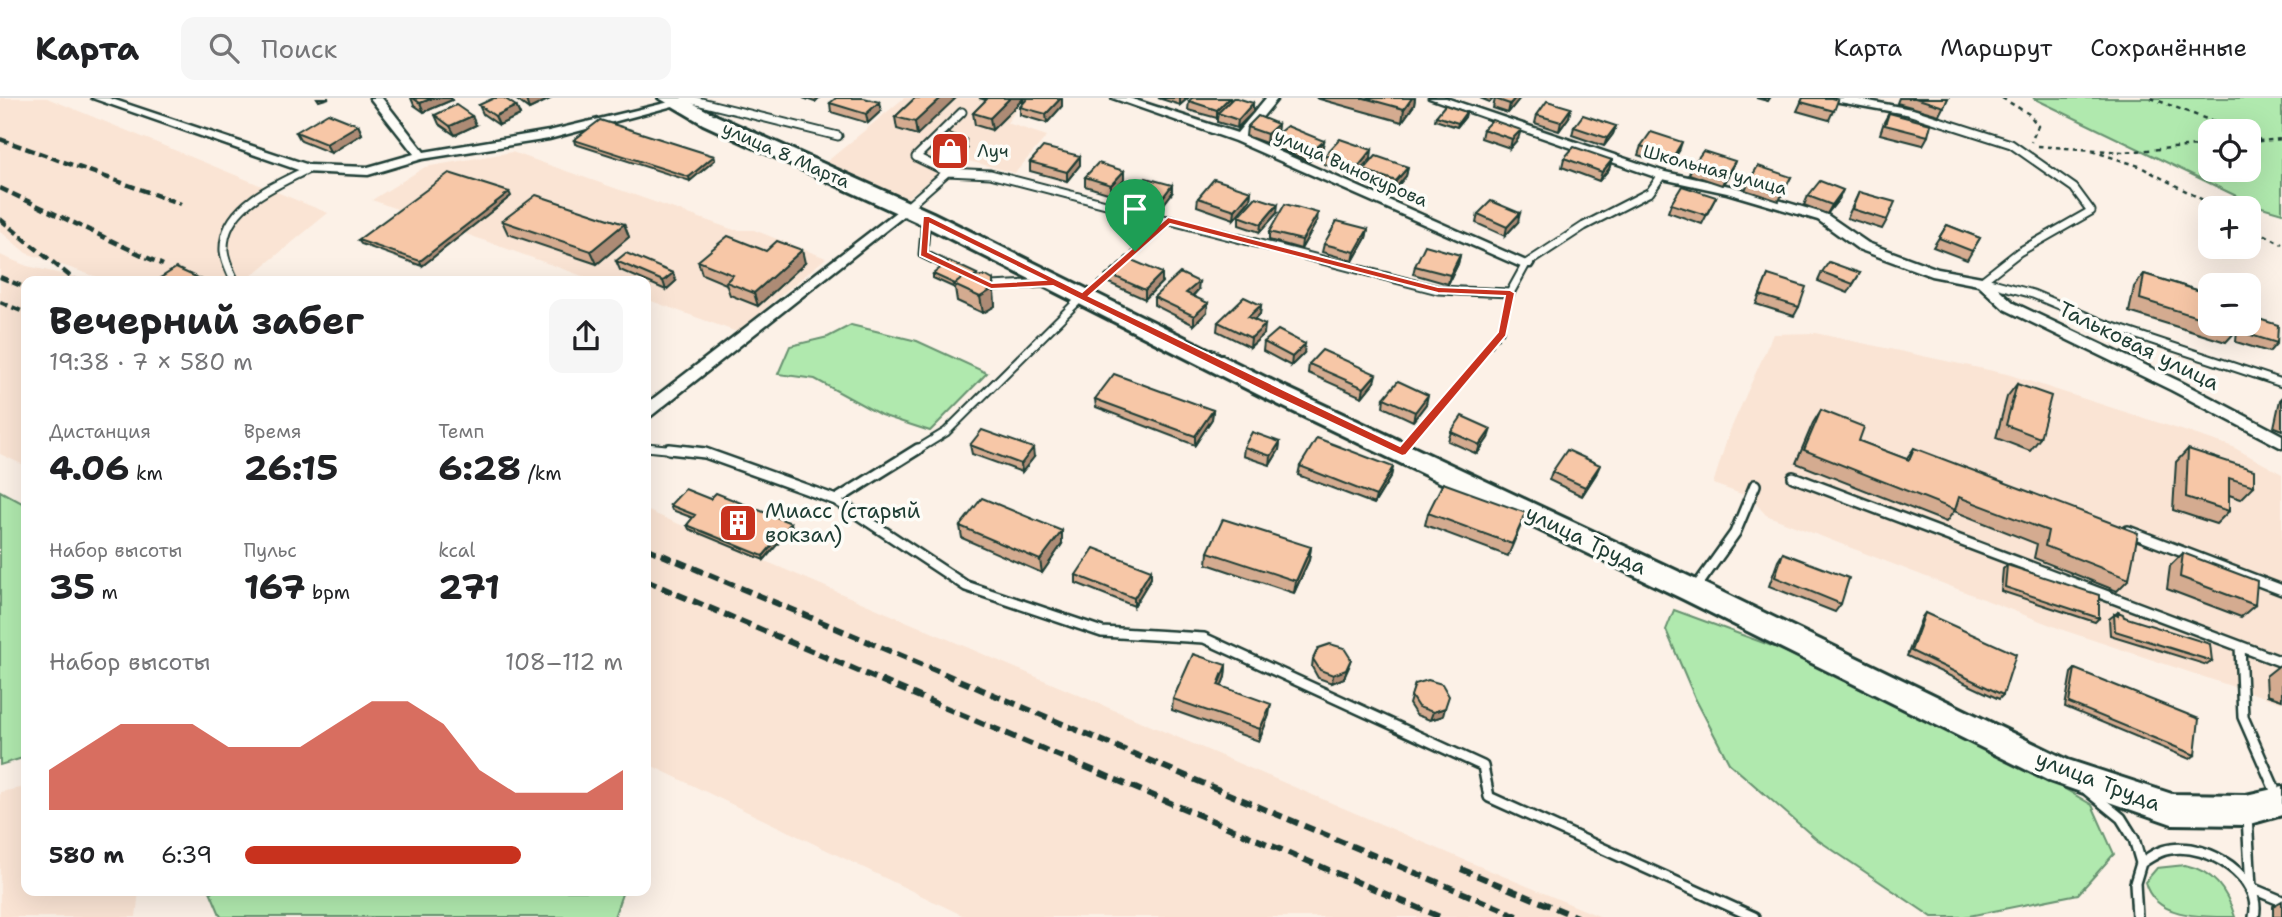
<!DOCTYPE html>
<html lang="ru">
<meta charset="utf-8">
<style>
:root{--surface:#fff;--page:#f6f6f6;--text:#202124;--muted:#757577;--line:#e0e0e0;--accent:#c8321e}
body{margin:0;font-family:"Shantell Sans",sans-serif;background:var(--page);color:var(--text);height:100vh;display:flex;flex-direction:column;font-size:26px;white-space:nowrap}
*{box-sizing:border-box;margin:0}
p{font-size:23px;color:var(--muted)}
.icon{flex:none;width:38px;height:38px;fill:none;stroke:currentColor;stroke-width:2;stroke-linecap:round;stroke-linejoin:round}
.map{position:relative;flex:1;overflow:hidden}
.sheet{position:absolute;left:21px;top:178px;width:630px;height:620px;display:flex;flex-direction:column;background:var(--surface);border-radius:14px;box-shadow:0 7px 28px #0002}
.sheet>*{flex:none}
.buttons{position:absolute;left:2198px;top:21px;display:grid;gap:14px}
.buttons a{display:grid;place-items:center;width:63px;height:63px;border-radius:14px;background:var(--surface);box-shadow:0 7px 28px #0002;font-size:35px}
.pin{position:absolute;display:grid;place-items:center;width:60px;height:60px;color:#fff;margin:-72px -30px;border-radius:50% 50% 50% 0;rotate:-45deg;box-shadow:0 0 7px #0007}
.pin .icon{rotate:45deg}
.round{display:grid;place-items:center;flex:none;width:74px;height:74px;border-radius:14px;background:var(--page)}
.summary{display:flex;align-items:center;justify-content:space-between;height:119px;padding:0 28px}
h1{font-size:38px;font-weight:700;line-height:52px}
.stats{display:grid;grid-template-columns:repeat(3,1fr);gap:10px;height:119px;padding:7px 28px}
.stats div{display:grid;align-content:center}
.stats b{font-size:35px;font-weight:700}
.stats small{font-size:19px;font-weight:400}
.stats p{font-size:19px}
.chart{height:196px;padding:14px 28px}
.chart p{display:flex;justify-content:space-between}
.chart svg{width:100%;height:126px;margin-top:7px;fill:var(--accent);opacity:.7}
ul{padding:0 28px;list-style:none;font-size:23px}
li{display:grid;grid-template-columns:112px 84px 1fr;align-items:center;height:52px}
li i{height:18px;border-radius:9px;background:var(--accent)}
header{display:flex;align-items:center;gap:42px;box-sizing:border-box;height:98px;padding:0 35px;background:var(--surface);border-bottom:2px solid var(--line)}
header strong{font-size:33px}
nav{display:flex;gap:38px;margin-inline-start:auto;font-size:24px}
.search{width:490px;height:63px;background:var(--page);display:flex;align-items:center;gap:18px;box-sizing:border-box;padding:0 24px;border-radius:14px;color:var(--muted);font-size:26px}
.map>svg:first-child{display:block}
.built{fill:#fae4d4}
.green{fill:#b0e9ae;stroke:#689371;stroke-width:2;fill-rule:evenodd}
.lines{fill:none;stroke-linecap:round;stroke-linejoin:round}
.lane-far1-casing{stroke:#1f3d34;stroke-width:11}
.lane-casing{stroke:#1f3d34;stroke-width:14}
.street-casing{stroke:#1f3d34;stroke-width:5}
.primary-casing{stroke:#1f3d34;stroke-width:6}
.path{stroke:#1f3d34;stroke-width:2.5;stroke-dasharray:4.5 4.5;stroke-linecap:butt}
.lane-far1{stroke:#fdfcf7;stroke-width:7}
.lane{stroke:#fdfcf7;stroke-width:9}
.street{fill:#fdfcf7;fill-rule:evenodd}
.primary{fill:#fdfcf7;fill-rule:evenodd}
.rail-far1{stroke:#1f3d34;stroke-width:4.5;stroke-dasharray:9 4.5;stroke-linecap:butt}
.rail{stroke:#1f3d34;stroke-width:6;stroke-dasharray:11 6;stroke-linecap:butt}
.wall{fill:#d4ab90;stroke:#1f3d34;stroke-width:2}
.shaded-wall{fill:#ad8b75;stroke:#1f3d34;stroke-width:2}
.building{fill:#f7c7a7;stroke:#1f3d34;stroke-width:2}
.route{fill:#c8321e;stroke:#fff;stroke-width:2;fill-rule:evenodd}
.labels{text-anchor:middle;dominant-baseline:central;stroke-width:7;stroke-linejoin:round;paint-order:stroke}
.far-poi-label{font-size:18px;fill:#1f3d34;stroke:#fdfcf7;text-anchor:start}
.far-street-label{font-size:18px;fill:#1f3d34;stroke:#fdfcf7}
.street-label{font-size:21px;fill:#1f3d34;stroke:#fdfcf7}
.poi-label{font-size:21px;fill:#1f3d34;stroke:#fdfcf7;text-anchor:start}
</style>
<header>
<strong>Карта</strong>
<div class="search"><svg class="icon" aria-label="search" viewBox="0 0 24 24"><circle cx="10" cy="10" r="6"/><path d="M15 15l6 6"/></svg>Поиск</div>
<nav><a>Карта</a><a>Маршрут</a><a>Сохранённые</a></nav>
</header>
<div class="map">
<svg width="2282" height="819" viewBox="0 0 2282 819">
<rect width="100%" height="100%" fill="#fcf1e7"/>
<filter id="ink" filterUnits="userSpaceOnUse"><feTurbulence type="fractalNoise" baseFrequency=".0143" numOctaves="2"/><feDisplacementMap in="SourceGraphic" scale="14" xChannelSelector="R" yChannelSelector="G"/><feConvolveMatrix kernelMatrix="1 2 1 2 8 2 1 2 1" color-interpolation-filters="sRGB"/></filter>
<g filter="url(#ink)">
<path class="built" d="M0,0H47L328,115L244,184H112L26,155L0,133Z
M904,0H1024L1007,25L1047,38L1015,75L969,63L937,76L906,101L824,66Z
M512,54L734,132H754L826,160L737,234L646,201V184H599L372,102L425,69Z
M0,157L27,168L96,184H26V368L0,356Z
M1815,235L2007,276L2231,348L2282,376V605L2066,533L1766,417L1750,399L1713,386L1729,335L1773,236Z
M646,412L1467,763L1601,819H966L646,665Z
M26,689V793H139L136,819H0V694Z"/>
<path class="green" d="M2033,0H2282V115L2255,107ZM2210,33H2249V72H2210Z
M851,227L917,243L987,275L930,333L881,317L815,281L778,276L790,248L828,239Z
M0,393L26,407V659L0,667Z
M1674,512L1772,548L1963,631L2092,707L2114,756L2078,796L1964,819H1932L1815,740L1729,665L1695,600L1666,532Z
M2185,767C2213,773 2227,792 2235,819C2197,819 2154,819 2145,784L2157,770Z
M210,793H623L614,819H221Z"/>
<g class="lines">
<defs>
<path id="lane-far1" d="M685,0L838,38
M1911,14L2011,46L2074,90L2091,113L2019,154L1982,183
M947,74L916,59L962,14
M905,111L947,74L990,76L1438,192L1510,195L1526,166L1584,128L1650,94L1662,77
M926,120L923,156L954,171
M1985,183L2033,196L2107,227L2282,285
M235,184C231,174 225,164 224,153C222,108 275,88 308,71
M985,185L991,188L1048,185
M646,349L686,353
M915,353L946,334L1083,198"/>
<path id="lane" d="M669,351L705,355L836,402L966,488L1102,534L1204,540L1483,668L1489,699L1754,819
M1793,379L2282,564
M836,402L918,351
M2128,433L2282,492
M1695,491L1735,435L1755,387
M2240,548L2243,619L2278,699
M2088,693L2121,720L2134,741L2141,765L2135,785L2137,819
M2247,718L2251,790L2282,803
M2141,765C2150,759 2160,752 2171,751C2208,745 2263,779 2254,819"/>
<path id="street" d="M92,0H109L309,67L368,69L414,56L370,0H382L424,54L549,33L678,2L684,5L549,41L422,61L368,77L304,74Z
M1112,0H1129L1237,35L1266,0H1278L1246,39L1533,166L1531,169H1521L1235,43Z
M1429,0H1446L1665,74L1734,89L1826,116L1868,145L1938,171L1987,180L2014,205L2181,284L2282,337V350L2171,292L2004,211L1978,187L1931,178L1858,151L1818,122L1727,95L1658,80Z
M1828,0H1853L1911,11L1917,14L1911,17L1834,3Z
M905,107L911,111L909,114L651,318L646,319V306Z"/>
<path id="primary" d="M659,0H683L717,18L933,115L1283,288L1703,485L2068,662L2172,696L2246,697L2282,689V717L2246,727L2172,726L2049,683L1683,501L1265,300L919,125L703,26Z"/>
</defs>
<use href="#lane-far1" class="lane-far1-casing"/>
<use href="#lane" class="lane-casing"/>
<use href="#street" class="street-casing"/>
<use href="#primary" class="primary-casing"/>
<path class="path" d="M2002,0L2029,16L2038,28L2031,44
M2151,0L2238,33
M2249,37L2260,42
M2249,44L2282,41
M2038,48L2123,54L2210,47
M2092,53L2139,68L2218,110
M2249,128L2282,146
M1098,185L1157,132
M1415,339L1503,235L1508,208"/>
<use href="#lane-far1" class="lane-far1"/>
<use href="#lane" class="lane"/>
<use href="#street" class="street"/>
<use href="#primary" class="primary"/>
<path class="rail-far1" d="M0,41L181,106
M0,90L163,167
M0,121L77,184
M0,179L26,190
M0,204L26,215"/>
<path class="rail" d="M646,450L1520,819
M646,483L1440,819
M1461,771L1577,819"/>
</g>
<path class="wall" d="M411,0H451L452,2L424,14L414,7Z
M514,0H549L550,1L529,11Z
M803,0H819L815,4Z
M915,0L917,37L897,31L895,19Z
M979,0H1061L1062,8L1047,25L1020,17V9L1023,5V1L992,32L975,27L973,15L986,2Z
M1158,0H1188L1180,7Z
M1316,0H1415L1414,7L1402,24Z
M1480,0H1494L1490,4Z
M1520,0L1508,15L1493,10L1495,1Z
M1756,0H1770L1768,3Z
M1803,0L1838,2L1829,22L1797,13Z
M1899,0H1948L1939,17L1897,5Z
M1189,3H1230L1253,14L1237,30L1217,24V20L1188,12Z
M830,5L881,13L868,25L831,14Z
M479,7L516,8L520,17L499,27L483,16Z
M1466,14L1465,19L1457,29L1435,22L1436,18Z
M1889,15L1928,38L1923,47L1880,36L1884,24Z
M435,17L476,27L455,37L439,26Z
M1537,17L1569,19L1559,33L1535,25Z
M1278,26L1277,34L1266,45L1246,38L1247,29Z
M358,27L362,36L331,55L301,43L296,34Z
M1616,28L1613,36L1604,48L1572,37L1574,29Z
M1483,31L1518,41L1510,50L1481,40Z
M1273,39L1324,43L1322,52L1309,63L1272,48Z
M574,42L714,58L715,62L690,83L575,46Z
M932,47L967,51L952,63L934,55Z
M1641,48L1679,53L1669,67L1638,57Z
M1325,57L1371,61L1356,77L1324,66Z
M1080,58V67L1067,83L1030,73V64Z
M1564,60L1612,62L1609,71L1599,83L1562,69Z
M1693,67L1732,72L1722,87L1689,76Z
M1408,69L1406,78L1394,92L1363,80L1364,72Z
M1124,73V81L1111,96L1085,88V79Z
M1791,79L1779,103L1745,92L1749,83Z
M1251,93L1250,102L1234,121L1197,108L1198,100Z
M1859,94L1887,122L1882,131L1847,120Z
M1134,95H1172L1160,111L1134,104Z
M511,98L422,168L361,146L358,142Z
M1808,98L1839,101L1827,116L1804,107Z
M1716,99L1702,126L1668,114L1671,106Z
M1277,115L1260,134L1239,127V118Z
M1478,116L1518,124L1505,138L1476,125Z
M502,123L624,126L629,139L597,166L508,136Z
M1317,123L1301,151L1269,142V134Z
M1947,127L1980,140L1967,162L1933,149Z
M1368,131L1366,140L1353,163L1322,154L1324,146Z
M766,153L805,165L758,208L730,197L726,186L702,176L698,163Z
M1460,157L1458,166L1448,186L1413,176L1415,168Z
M616,163L676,183L666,192L620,172Z
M1822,174L1860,175L1848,195L1818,183Z
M933,176H977V179L993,182L995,208L983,215L957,203L955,190L933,180Z
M1109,176L1162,184L1145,201L1109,185Z
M2144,176L2210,196V226H2249L2277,245L2269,254L2236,244L2237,232L2226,244L2129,214L2134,189Z
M1768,177L1799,209L1794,218L1756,206Z
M1198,192L1193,198L1207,214L1194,227L1154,207V199Z
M1261,207L1260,216L1254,222L1264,236L1250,249L1217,233L1218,224Z
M1264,244L1304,255L1291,268L1263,253Z
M1309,266L1374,284L1362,299L1308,275Z
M2017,286L2040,340L2030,353L1996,340L2007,299Z
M1384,300L1426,306L1413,323L1383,309Z
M2282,300V332L2274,329L2280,302Z
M1095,301L1213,312L1212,321L1195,347L1096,309Z
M1821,312L1859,343L1906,361L1914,350L2129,481L2117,493L2034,460L2037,446L1954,413L1946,424L1796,365L1813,325Z
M1451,334L1488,340L1477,356L1448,343Z
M1280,344L1279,352L1270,367L1243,358L1244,349Z
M970,347L1034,359L1022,374L972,356Z
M2188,351L2254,388L2241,401L2229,397V413L2216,426L2173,412L2176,364Z
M1300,368L1393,369L1391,378L1374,406L1298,377Z
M1552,374L1596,376L1582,398L1549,382Z
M710,401L792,429L764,462L689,431L687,427L693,420L672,412L670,407Z
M1428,415L1521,427L1508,458L1425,427Z
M960,428L1062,446L1042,475L962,440Z
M1311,449L1309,462L1294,495L1207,466L1208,454Z
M1783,455L1841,506L1835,514L1769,488L1778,463Z
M2183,455L2255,507L2241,519L2167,491L2170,468Z
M2007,467L2099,520L2095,524L2001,493L2003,471Z
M1151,472V480L1134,508L1076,485V477Z
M2118,514L2124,519L2212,563L2207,567L2110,537L2109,521Z
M1925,515L2003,597L1999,601L1907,558L1922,519Z
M1313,561L1349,569L1344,580L1332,585L1318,580L1312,569Z
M2281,566L2282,567V602L2267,597L2266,578Z
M1226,567L1225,579L1221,588L1269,617L1259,643L1172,612L1173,601Z
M2075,571L2195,657L2190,661L2065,609L2071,575Z
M1415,586L1443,618L1430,622L1416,617L1409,606Z
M2282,803V819H2273V808Z"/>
<path class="shaded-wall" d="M317,0H329L319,3Z
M433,0H451L452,2L424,14L420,5Z
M530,0H549L550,1L529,11L526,2Z
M941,0H956L917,37L915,24Z
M1010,0H1024L992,32L990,20Z
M1061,0H1062V8L1047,25L1046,16Z
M1180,0H1188L1180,7Z
M1229,0H1230V7L1218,15L1217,21V12Z
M1412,0H1415L1414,7L1402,24L1404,11Z
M1515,0H1520L1508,15L1510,6Z
M879,4L881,13L868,25L866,16Z
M1253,5V14L1237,30L1238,22Z
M516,8L520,17L499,27L495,18Z
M1571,10L1569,19L1559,33L1561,24Z
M1466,14L1465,19L1457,29L1458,25Z
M472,18L476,27L455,37L450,28Z
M1278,26L1277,34L1266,45L1267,36Z
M358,27L362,36L331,55L326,46Z
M1616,28L1613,36L1604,48L1607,40Z
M1521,32L1518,41L1510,50L1512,41Z
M966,42L967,51L952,63L951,54Z
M1324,43L1322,52L1309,63L1310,55Z
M1682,44L1679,53L1669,67L1673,59Z
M1372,52L1371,61L1356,77L1358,69Z
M714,58L715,62L690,83L689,79Z
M1080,58V67L1067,83V74Z
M1612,62L1609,71L1599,83L1602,74Z
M1735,63L1732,72L1722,87L1726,78Z
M1408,69L1406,78L1394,92L1396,83Z
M1124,73V81L1111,96V87Z
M1172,87V95L1160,111V103Z
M1843,92L1839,101L1827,116L1832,107Z
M1251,93L1250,102L1234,121L1235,112Z
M509,94L511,98L422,168L420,163Z
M1278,106L1277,115L1260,134L1261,126Z
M1318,115L1317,123L1301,151L1302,142Z
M1520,115L1518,124L1505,138L1507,129Z
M624,126L629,139L597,166L591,153Z
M1368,131L1366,140L1353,163L1355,154Z
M802,152L805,165L758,208L754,195Z
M1460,157L1458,166L1448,186L1450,177Z
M673,175L676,183L666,192L663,183Z
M1162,175V184L1145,201V192Z
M993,182L995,208L983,215L980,199Z
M1199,184L1198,192L1186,204V195Z
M1208,205L1207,214L1194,227V218Z
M1261,207L1260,216L1248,228V219Z
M1265,227L1264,236L1250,249L1251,240Z
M1305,246L1304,255L1291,268L1292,259Z
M1376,276L1374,284L1362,299L1364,290Z
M1428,297L1426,306L1413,323L1415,314Z
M1213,312L1212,321L1195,347V338Z
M1491,331L1488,340L1477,356L1480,347Z
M1280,344L1279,352L1270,367L1271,358Z
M1033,350L1034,359L1022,374L1021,366Z
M1600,367L1596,376L1582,398L1585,389Z
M1393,369L1391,378L1374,406L1376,398Z
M791,425L792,429L764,462L763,458Z
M1062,433V446L1042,475L1040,462Z
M1311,449L1309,462L1294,495L1296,483Z
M1151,472V480L1134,508V500Z
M1351,561L1344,580L1332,585L1333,577Z
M1226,567L1225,579L1217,599L1218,587Z
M1271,606L1269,617L1259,643L1260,631Z
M1445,610L1443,618L1430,622L1433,614Z"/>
<path class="building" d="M413,0H433L420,5Z
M494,0H504L516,8L495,18L479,7Z
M836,0H864L879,4L866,16L830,5Z
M915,0H941L915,24L895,19Z
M988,0H1010L990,20L973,15Z
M1023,0H1061L1046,16L1020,9L1027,1Z
M1192,0H1229L1217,12L1189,3Z
M1233,0H1237L1253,5L1238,22L1218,15Z
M1364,0H1412L1404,11Z
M1496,0H1515L1510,6L1495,1Z
M1803,0H1831L1838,2L1834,13L1801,4Z
M1915,0H1948L1944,9Z
M1547,3L1571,10L1561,24L1537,17Z
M456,7L472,18L450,28L435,17Z
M1445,7L1466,14L1458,25L1436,18Z
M328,15L358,27L326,46L296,34Z
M1889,15L1931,26L1928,38L1885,27Z
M1583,17L1616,28L1607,40L1574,29Z
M1258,18L1278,26L1267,36L1247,29Z
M600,22L714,58L689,79L574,42Z
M1492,22L1521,32L1512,41L1483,31Z
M1287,28L1324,43L1310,55L1273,39Z
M1651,34L1682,44L1673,59L1641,48Z
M948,35L966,42L951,54L932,47Z
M1340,41L1372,52L1358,69L1325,57Z
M1043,49L1080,58L1067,74L1030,64Z
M1574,49L1612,62L1602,74L1564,60Z
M1703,53L1735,63L1726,78L1693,67Z
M1376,58L1408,69L1396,83L1364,72Z
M1098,65L1124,73L1111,87L1085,79Z
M1758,68L1791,79L1783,94L1749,83Z
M449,75L509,94L420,163L358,142Z
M1146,80L1172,87L1160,103L1134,95Z
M1214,81L1251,93L1235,112L1198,100Z
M1820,83L1843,92L1832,107L1808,98Z
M1682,88L1716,99L1706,117L1671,106Z
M1859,94L1895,104L1887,122L1852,111Z
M536,97L624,126L591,153L502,123Z
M1256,99L1278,106L1261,126L1239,118Z
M1491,103L1520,115L1507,129L1478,116Z
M1285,106L1318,115L1302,142L1269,134Z
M1337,123L1368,131L1355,154L1324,146Z
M1947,127L1980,140L1972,153L1939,140Z
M728,138L766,153L777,143L802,152L754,195L726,184L733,177L698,163Z
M1425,147L1460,157L1450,177L1415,168Z
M626,155L673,175L663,183L616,163Z
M1127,160L1162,175L1145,192L1109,176Z
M949,163L977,176L973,179H964L955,186L933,176Z
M1829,164L1860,175L1853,186L1822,174Z
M176,170L207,184H154Z
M1180,175L1199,184L1186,195L1208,205L1194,218L1154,199Z
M2144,176L2210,196V223L2140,201Z
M1768,177L1806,189L1799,209L1760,197Z
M986,178L993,182V191L980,199L954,187L964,179Z
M1244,199L1261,207L1248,219L1265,227L1251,240L1218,224Z
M2249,218L2278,227L2277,245L2244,235V226H2249Z
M2219,226H2238L2237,231Z
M1278,232L1305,246L1292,259L1264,244Z
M1322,252L1376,276L1364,290L1309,266Z
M1114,276L1213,312L1195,338L1095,301Z
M1398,283L1428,297L1415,314L1384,300Z
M2017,286L2051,298L2040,340L2006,327Z
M1821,312L1864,329L1859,343L1909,362L1914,350L2138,435L2129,481L2045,448L2048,433L1959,399L1955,412L1804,352Z
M1462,318L1491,331L1480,347L1451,334Z
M982,332L1033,350L1021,366L970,347Z
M1252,334L1280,344L1271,358L1244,349Z
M1317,340L1393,369L1376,398L1300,368Z
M2188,351L2254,372V388L2229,380V413L2186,399Z
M1567,352L1600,367L1585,389L1552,374Z
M1443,385L1526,415L1512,446L1428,415Z
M685,391L710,401L716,395L791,425L763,458L687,427L695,417L670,407Z
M982,400L1062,433L1040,462L960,428Z
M1223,421L1311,449L1296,483L1208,454Z
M1094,450L1151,472L1134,500L1076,477Z
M1783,455L1849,480L1841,506L1775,479Z
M2183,455L2257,483L2255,507L2180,479Z
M2007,467L2099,497V520L2005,489Z
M2118,514L2123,516L2124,519L2210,546L2212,563L2115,533L2114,516L2118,518Z
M1925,515L2016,556L2003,597L1911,553Z
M1330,546L1344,550L1351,561L1346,572L1333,577L1320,572L1313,561L1318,550Z
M1193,556L1226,567L1218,587L1271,606L1260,631L1173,601Z
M2075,571L2199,621L2195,657L2069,605Z
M1428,582L1442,586L1449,598L1445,610L1433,614L1418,609L1411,598L1415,586Z"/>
</g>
<path class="route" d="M923,118H929L1082,194L1168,119L1438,189L1510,192L1515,195L1506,238L1406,357L1402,358L1270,296L1053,188L991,191L920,158ZM930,126L1044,182L992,185L928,154ZM1170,126L1438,195L1505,198L1498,234L1400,348L1089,198Z"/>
<defs>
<symbol id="shop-square" viewBox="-11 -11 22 22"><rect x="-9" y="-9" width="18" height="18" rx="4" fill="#c8321e" stroke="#fdfcf7"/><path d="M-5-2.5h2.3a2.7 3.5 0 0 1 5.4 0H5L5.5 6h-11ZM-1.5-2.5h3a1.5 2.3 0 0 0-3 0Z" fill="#fff"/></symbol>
<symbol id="building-square" viewBox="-11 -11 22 22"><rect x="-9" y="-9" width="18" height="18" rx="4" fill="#c8321e" stroke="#fdfcf7"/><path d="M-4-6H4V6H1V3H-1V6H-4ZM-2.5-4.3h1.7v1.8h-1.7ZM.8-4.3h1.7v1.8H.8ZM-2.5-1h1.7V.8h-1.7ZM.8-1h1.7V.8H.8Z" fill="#fff"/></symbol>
</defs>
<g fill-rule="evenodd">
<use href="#shop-square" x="928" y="31" width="44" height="44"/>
<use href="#building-square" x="716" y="403" width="44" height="44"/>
</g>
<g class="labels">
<g class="far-poi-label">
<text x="977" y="53">Луч</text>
</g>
<g class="far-street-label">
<text transform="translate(786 57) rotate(24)">улица 8 Марта</text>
<text transform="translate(1351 70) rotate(24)">улица Винокурова</text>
<text transform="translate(1715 72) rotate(15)">Школьная улица</text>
</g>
<g class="street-label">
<text transform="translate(2139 248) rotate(26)">Тальковая улица</text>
<text transform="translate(1586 442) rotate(26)">улица Труда</text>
<text transform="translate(2098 683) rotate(21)">улица Труда</text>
</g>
<g class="poi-label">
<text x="765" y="413">Миасс (старый<tspan x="765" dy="24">вокзал)</tspan></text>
</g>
</g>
</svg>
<div class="buttons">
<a><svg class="icon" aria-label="locate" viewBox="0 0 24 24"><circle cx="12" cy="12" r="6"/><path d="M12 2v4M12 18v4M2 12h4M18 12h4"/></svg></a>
<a>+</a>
<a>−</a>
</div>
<div class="pin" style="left:1135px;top:153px;background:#1e9e55"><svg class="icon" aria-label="arrive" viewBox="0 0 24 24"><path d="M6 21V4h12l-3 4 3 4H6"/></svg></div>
<section class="sheet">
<div class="summary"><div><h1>Вечерний забег</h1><p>19:38 · 7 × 580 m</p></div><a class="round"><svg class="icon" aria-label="share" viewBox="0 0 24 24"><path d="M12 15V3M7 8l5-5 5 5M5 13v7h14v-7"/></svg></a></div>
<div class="stats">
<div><p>Дистанция</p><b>4.06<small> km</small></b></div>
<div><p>Время</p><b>26:15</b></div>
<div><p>Темп</p><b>6:28<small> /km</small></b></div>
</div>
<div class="stats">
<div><p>Набор высоты</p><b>35<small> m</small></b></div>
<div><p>Пульс</p><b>167<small> bpm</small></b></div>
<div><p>kcal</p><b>271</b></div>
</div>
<div class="chart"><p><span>Набор высоты</span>108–112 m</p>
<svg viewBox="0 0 160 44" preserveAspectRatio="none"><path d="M0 44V30L10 22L20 14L30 14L40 14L50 22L60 22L70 22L80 14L90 6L100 6L110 14L120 30L130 38L140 38L150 38L160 30V44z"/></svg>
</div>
<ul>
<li><b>580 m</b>6:39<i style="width:73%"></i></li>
</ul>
</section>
</div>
